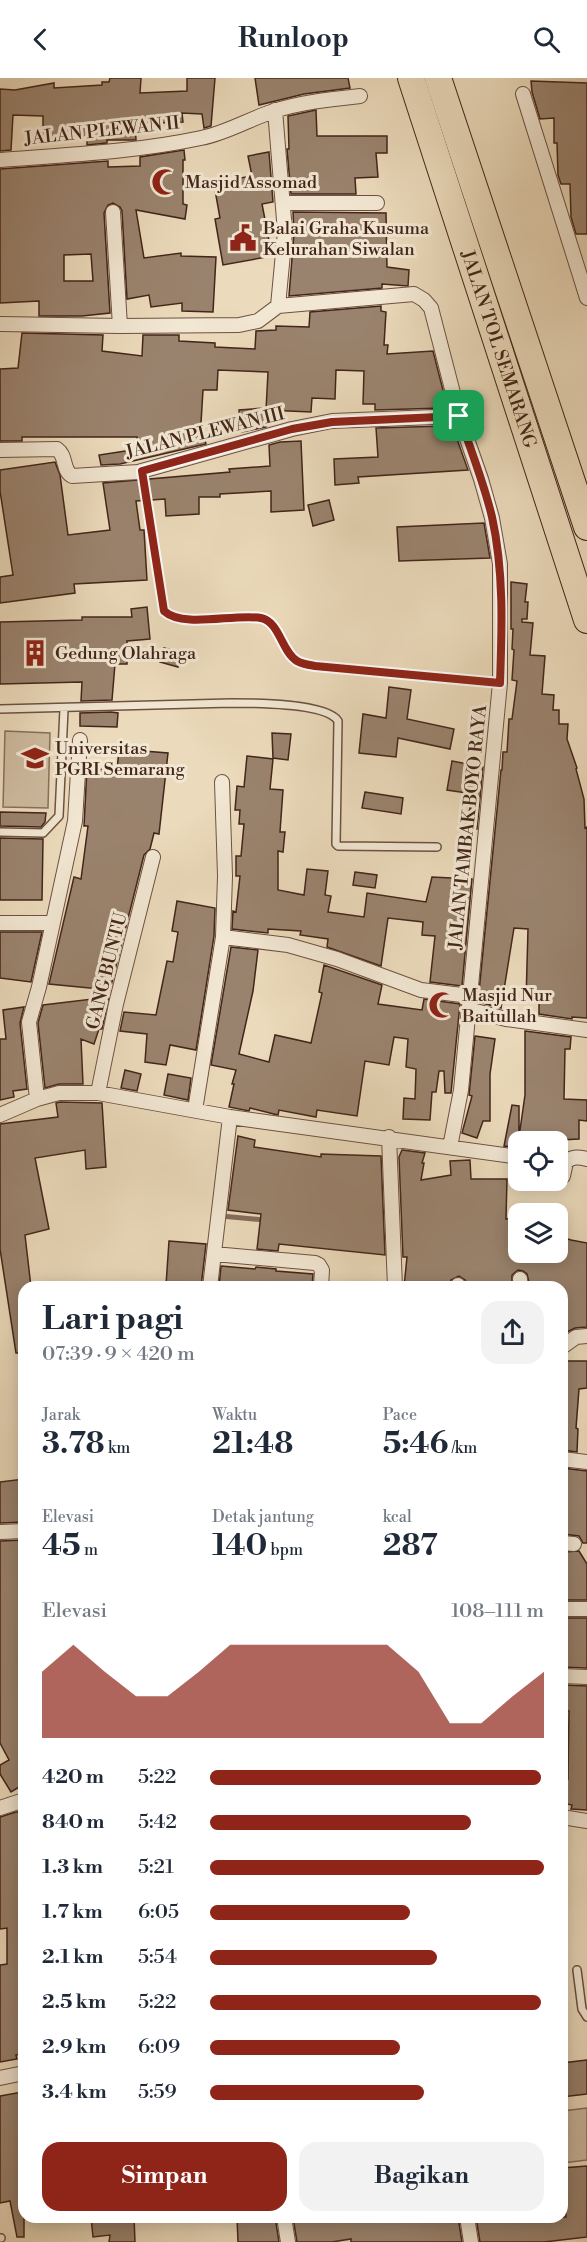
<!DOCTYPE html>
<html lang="id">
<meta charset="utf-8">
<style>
:root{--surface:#fff;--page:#f2f2f3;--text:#1f2937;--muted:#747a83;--accent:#8f2418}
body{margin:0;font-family:"Libre Bodoni",serif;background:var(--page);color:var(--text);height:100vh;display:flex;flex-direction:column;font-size:22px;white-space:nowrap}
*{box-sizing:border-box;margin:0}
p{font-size:20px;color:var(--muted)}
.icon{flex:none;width:33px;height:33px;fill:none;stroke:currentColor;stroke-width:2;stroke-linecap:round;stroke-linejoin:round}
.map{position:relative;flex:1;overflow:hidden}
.details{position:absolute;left:18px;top:1203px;width:550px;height:942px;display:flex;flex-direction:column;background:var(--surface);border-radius:18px;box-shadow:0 3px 15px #0003}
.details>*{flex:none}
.controls{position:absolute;left:508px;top:1053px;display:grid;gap:12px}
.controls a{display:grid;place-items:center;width:60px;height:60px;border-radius:12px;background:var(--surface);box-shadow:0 3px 15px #0003;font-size:30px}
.pin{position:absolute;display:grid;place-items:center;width:51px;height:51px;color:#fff;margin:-26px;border-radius:12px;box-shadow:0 3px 9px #0006}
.round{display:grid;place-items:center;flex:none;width:63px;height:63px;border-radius:18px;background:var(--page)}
.head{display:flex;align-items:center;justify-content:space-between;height:102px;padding:0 24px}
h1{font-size:33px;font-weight:700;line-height:45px}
.stats{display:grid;grid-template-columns:repeat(3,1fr);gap:9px;height:102px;padding:6px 24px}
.stats div{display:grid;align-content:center}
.stats b{font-size:30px;font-weight:700}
.stats small{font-size:16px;font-weight:400}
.stats p{font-size:16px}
.chart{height:168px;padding:12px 24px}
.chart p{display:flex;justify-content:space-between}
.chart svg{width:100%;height:108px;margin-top:6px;fill:var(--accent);opacity:.7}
.cta{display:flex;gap:12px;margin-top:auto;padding:12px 24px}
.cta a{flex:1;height:69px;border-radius:18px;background:var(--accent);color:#fff;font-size:24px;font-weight:700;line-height:69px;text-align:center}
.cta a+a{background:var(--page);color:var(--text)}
ul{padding:0 24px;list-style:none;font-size:20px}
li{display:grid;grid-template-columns:96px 72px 1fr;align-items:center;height:45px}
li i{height:15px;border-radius:8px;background:var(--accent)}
header{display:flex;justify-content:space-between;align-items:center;height:78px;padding:0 24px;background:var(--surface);font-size:27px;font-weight:700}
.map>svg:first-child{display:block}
.green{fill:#cebba0;stroke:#88705d;stroke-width:1.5}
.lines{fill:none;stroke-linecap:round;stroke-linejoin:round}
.stream{stroke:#866c5a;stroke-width:5}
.building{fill:#9a836e;stroke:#43251a;stroke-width:1.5;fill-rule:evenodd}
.lane-casing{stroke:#6d5242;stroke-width:10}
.street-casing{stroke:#6d5242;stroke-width:16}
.highway-casing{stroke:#43251a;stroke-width:28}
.path{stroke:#43251a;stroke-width:3;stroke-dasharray:4.5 3;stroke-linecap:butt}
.lane{stroke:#f2e7d3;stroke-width:7}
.street{stroke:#f2e7d3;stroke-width:14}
.highway{stroke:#ebdabb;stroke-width:26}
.route-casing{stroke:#fff;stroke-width:12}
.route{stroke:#8f2418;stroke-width:8}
.labels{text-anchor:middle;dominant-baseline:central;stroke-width:6;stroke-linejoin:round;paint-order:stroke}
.street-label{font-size:18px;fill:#43251a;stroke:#f2e7d3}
.poi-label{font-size:18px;fill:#43251a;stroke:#f2e7d3;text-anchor:start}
</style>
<header><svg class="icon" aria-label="back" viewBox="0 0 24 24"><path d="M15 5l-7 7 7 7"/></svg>Runloop<svg class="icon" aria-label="search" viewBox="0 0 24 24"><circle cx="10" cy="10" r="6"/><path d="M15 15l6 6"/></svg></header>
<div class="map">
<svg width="587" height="2164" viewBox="0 0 587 2164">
<rect width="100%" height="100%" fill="#ebdabb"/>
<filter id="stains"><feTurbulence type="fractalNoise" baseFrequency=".00333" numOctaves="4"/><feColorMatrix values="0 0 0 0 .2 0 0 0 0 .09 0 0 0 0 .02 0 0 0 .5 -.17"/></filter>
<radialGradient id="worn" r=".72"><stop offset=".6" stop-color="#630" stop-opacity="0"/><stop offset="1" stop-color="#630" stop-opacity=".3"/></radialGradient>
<path class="green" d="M5,653L50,655L48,730L3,729Z
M587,2030V2082L563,2085V2033Z"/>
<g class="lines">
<path class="stream" d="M221,1138L265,1142"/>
</g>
<path class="building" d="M110,0H141L140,15L187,13V0H215L211,48L204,50L202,36L182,35L183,44L135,46L136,62H107V65L87,67V58H43V38L13,37L11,72L0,73V11L15,12L54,5V10L102,7V4H109Z
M255,0H348L350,10L304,16L259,27Z
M531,3L587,5V156H576L571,139L570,106H561L558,97L557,65H554V40L540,41L532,14Z
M316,32L317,58H387V75H376L378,99L355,100L356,116H291L287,71H289L288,38Z
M184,72L185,82H183V126L187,127L185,141L136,132L144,180L181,175V178L216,179L213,234L182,233V225L151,229L149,217L127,221L122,133L120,129L113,125L108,127L104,135L110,235L82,238H39V223L0,225V91L108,83V89L140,88V79ZM91,176L93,203H64V177Z
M269,74L273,124L262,126L272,178L223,187L215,141L220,140L215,112L225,110L223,103L252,98L248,78Z
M293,134L386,135L387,189L409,192L408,208L382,206V210L289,218L294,155Z
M381,228V233L386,234L384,267H388L387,276L433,273L446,324H442L443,330L375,332V326H363L364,293L336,292L335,321L312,320L311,334L266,332L268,294L218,292L217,312H203L201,345L206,366L120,386L101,387L99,377L138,371L137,359H22V363H0V291L18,290L22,255L103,257L102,273L142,278L143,257H179V263L215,265V269L255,271L256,253L276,252V248L309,249L310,234Z
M264,330L266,349L241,354L239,332Z
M444,348V350H453L468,392L358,399L359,405L335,407L334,381L378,379L376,350Z
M301,363L304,432L271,434V413L220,416V419H199V436L166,438L165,421L136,423L140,452H144L147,502L74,506L75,515L0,525V499L13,497L0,413V392L55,384L60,397L68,457L110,452L103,405L230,394L229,391L270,388L269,367L280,364Z
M329,422L334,442L313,448L308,427Z
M484,445L490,480L399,483L397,449Z
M511,504L527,506L525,524H528L527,541H522V544L533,545L530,577L545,578L542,616L554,617L553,632H559V646H568L567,661L577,690L576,691L584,721L585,750L587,749V940L572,939V941L539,936V923H526L528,851L514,850L501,930L478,924L501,692H502L503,674H507L509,641H512L517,603L512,602L514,572L512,571L513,551H511Z
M147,529L150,561L127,563V586H115L112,622L81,623L82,604L0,606V544L82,542V539H132L131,531Z
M164,570L183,575L178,589L160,584Z
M389,609L411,612L407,641L454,651L450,671L398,660L396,679L359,675L363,636L386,640Z
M111,634L118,635L117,649L80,648V635Z
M272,655L291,656L288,682L273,680Z
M119,671L168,675L159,756L154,755L150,771L144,777L110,912L49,906L74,799L81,801L88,748H84L87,690L117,693Z
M247,678L273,681L270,711L283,712L280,754H285L283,774L278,773V812L304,817L307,791L328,793L325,817L331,818L328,834L364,839L367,815L426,824L432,799L472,801L462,908L430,904L435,858L422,857L423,844L388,840L381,888L327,869L328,861L300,857L301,853L268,851V855L232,851L233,833L236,834L240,798H236V778H241L244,746H239L240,732H235L237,708L244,709Z
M452,683L483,689L477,751L465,748L474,716L447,712Z
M365,714L403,720L401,736L362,730Z
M0,734L46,735L45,744L41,749L0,748Z
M0,760L43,761L42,822H0Z
M355,794L377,797L375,810L353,807Z
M177,823L215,830L214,858L196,972L170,967L166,987L145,984L147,956L120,953L124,934L156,937L167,883L173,884L178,854L172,853Z
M0,854H42L31,904L0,900Z
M231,869L258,872L253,913L239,976L269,984L275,957L311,965L322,915L319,914L324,887L382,907L378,926L422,932L424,921L460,926L451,1015H445L444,993H439L436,1014H432L430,1042L403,1041L404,1020L415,1021L416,991L406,989L408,961L394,959L389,987L365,983L357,1038L317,1032L316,1039L279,1032L278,1037L250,1030L249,1033L229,1029L234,1006H232L236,992L211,987Z
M109,919L102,951H99L94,966L81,961L83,1006H59L45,1010L38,945L43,927Z
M24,929L20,945L27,1011L13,1013L14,1019L0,1022V961H6L3,932Z
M525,953L571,959L570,971H565L564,1021L587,1022V1043L579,1042V1061L519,1064V1070L504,1068L512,1027L519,1028V1059L525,1017Z
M475,958L495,961L490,996V1043H483L477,1060L462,1055L472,1018L469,1017Z
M125,992L141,996L137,1013L121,1010Z
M168,996L191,1000L188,1022L164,1017Z
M60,1024L102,1025L106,1089L86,1091L85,1072L35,1080L49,1151L25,1157L31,1209H24V1275H16L0,1171V1046L58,1039L56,1025Z
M238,1058L255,1062L254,1069L321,1079V1076L381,1078L385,1177L279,1166L278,1173L257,1171L261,1136L228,1132Z
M402,1072L425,1075L422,1085H424L421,1102L451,1097L450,1083L470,1082L471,1101H507L506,1141L519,1140V1174H558V1158L571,1162L587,1165V1249L575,1250L567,1254V1220H562V1209H530L527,1196L523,1193L518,1192L512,1197V1209H467L465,1202L459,1198L451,1202L449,1209H404L407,1179H403L399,1079Z
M169,1163L206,1166L201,1209L166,1207Z
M221,1188L255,1191L256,1189L276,1191V1193L313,1196L312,1209H219Z
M562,1283H587V1310L579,1311L576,1350L578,1351L577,1374L562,1372Z
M562,1390L587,1393V1465H583L579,1458L562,1456Z
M24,1401V1444L0,1445V1404Z
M24,1462V1538L19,1539L24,1563V1706L11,1714L0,1696V1687L9,1682L0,1665V1463Z
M579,1473L587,1486V1522H562V1474Z
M562,1540H587V1590L562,1589Z
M562,1607L587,1608V1732L571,1731L572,1727L562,1725V1700L568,1701L569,1633H562Z
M16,1734H24V1975L16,1977L17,1981L0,1984V1887L7,1886V1850L0,1851V1739Z
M587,1982V2016L562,2019V1985Z
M22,2014L24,2025V2055L20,2056L24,2078V2159H17L10,2123L0,2125V2018Z
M587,2088V2159L544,2164H480L476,2139H566L562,2090Z
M91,2139H134L135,2164H109L110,2157L93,2159Z
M237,2139H275L279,2164H238Z
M293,2139H334V2143L356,2139H458L462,2164H351V2161L332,2164H297Z"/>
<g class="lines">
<defs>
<path id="lane" d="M0,631L231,625C253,625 327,625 338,643L336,766L338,768L437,769
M0,754L43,755L59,738L64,631
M577,1892L582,1931L587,1939
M0,2160H1"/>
<path id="street" d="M523,16L587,220
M275,32L285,154L278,228
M0,82C67,77 135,74 201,60C227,55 249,41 274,33C301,24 332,21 360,18
M284,125H377
M113,134L120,248
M0,246L120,248L239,247L258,243L278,228L414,216L424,222L431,230L459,338L481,401L492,440L500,486V605L461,1012L450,1069
M0,372L57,371C67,378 62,392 72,398L138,394L292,351L332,343L459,338
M0,845H52
M223,859L288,867L337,881L421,912L470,918
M468,931L506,941L587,952
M98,1015L116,926L153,779
M37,1021L29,944L39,909L75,743L80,662
M195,1032L223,859L225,798L222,704
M0,1037L37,1021L59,1015H98L230,1039L519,1079
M389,1059L395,1209
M563,1098L566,1084C572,1078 579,1079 587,1081
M214,1176L315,1185L319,1187L322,1192L321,1209
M520,1201L521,1209
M458,1207V1209
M210,1209L230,1039
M562,1269L576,1259L587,1258
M562,1381L587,1384
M0,1454L24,1453
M562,1465L574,1466
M562,1531H587
M562,1598L587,1599
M0,1730L24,1722
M562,1739L587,1743
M0,2000L24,1995
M284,2139L288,2164
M467,2139L471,2164"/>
<g id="highway">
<path id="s1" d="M411,0L587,542"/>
<path d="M438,0L587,449"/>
</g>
</defs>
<use href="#lane" class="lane-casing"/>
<use href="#street" class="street-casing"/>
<use href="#highway" class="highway-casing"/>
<path class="path" d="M144,407L161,526L166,536L185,541H263L274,550L291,578L300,585L315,588L487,604"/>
<use href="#lane" class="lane"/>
<use href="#street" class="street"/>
<use href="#highway" class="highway"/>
</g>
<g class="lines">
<defs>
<path id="route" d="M459,338C471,372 484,405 492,439C504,493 502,550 500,605L315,588C309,587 302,586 297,583C281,573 280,544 261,540C235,535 184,551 164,533L142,393L292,351L332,344Z"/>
</defs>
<use href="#route" class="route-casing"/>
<use href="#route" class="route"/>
</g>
<defs>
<symbol id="mosque-bare" viewBox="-9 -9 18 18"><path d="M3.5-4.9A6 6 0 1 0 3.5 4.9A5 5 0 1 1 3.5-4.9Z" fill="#8f2418" stroke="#f2e7d3" stroke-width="2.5" paint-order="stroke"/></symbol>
<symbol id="civic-bare" viewBox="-9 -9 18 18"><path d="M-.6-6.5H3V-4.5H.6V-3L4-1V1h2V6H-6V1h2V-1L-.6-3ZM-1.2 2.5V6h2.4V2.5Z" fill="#8f2418" stroke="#f2e7d3" stroke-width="2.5" paint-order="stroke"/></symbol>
<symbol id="building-bare" viewBox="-9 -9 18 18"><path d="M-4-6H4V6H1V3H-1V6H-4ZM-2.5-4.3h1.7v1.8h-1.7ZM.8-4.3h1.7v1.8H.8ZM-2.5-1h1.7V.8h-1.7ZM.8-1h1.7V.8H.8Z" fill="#8f2418" stroke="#f2e7d3" stroke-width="2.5" paint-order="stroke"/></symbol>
<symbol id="university-bare" viewBox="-9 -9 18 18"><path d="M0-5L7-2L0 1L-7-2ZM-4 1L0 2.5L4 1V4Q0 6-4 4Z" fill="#8f2418" stroke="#f2e7d3" stroke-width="2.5" paint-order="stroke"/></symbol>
</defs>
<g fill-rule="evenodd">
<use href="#mosque-bare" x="146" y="85" width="38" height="38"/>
<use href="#civic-bare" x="224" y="141" width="38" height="38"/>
<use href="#building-bare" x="16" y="556" width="38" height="38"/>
<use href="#university-bare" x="16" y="661" width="38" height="38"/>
<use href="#mosque-bare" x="423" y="908" width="38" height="38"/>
</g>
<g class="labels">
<g class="street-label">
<text transform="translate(102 53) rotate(-6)">JALAN PLEWAN II</text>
<text stroke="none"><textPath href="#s1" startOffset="285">JALAN TOL SEMARANG</textPath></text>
<text transform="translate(205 355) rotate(-14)">JALAN PLEWAN III</text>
<text transform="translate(468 749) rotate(-84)">JALAN TAMBAK BOYO RAYA</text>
<text transform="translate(107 893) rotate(-76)">GANG BUNTU</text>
</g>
<g class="poi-label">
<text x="185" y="104">Masjid Assomad</text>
<text x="263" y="150">Balai Graha Kusuma<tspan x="263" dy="21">Kelurahan Siwalan</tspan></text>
<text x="55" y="575">Gedung Olahraga</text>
<text x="55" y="670">Universitas<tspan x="55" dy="21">PGRI Semarang</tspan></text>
<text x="462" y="917">Masjid Nur<tspan x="462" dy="21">Baitullah</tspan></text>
</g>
</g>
<rect width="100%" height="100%" filter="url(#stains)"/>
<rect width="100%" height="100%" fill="url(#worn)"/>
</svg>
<div class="controls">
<a><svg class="icon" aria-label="locate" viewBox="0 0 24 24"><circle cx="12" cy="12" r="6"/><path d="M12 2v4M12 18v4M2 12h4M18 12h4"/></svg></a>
<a><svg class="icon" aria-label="layers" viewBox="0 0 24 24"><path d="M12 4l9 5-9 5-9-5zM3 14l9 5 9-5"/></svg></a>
</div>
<div class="pin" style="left:459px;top:338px;background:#1e9e55"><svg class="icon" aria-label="arrive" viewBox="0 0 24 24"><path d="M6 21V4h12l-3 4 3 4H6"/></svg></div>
<section class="details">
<div class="head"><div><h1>Lari pagi</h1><p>07:39 · 9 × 420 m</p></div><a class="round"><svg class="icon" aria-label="share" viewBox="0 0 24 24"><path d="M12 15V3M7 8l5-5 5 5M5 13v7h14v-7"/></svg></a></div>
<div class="stats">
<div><p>Jarak</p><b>3.78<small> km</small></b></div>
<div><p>Waktu</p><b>21:48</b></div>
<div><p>Pace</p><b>5:46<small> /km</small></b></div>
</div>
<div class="stats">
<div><p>Elevasi</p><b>45<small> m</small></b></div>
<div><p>Detak jantung</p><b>140<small> bpm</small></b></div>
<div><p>kcal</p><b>287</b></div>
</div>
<div class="chart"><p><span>Elevasi</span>108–111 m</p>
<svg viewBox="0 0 160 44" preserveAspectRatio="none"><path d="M0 44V17L10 6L20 17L30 27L40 27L50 17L60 6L70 6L80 6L90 6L100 6L110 6L120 17L130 38L140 38L150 27L160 17V44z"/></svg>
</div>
<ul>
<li><b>420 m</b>5:22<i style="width:99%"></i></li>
<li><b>840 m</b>5:42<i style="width:78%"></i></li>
<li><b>1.3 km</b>5:21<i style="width:100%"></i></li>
<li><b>1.7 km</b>6:05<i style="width:60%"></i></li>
<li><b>2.1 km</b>5:54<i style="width:68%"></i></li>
<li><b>2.5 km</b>5:22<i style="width:99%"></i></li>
<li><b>2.9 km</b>6:09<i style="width:57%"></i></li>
<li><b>3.4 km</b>5:59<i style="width:64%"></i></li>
</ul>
<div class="cta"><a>Simpan</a><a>Bagikan</a></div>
</section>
</div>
